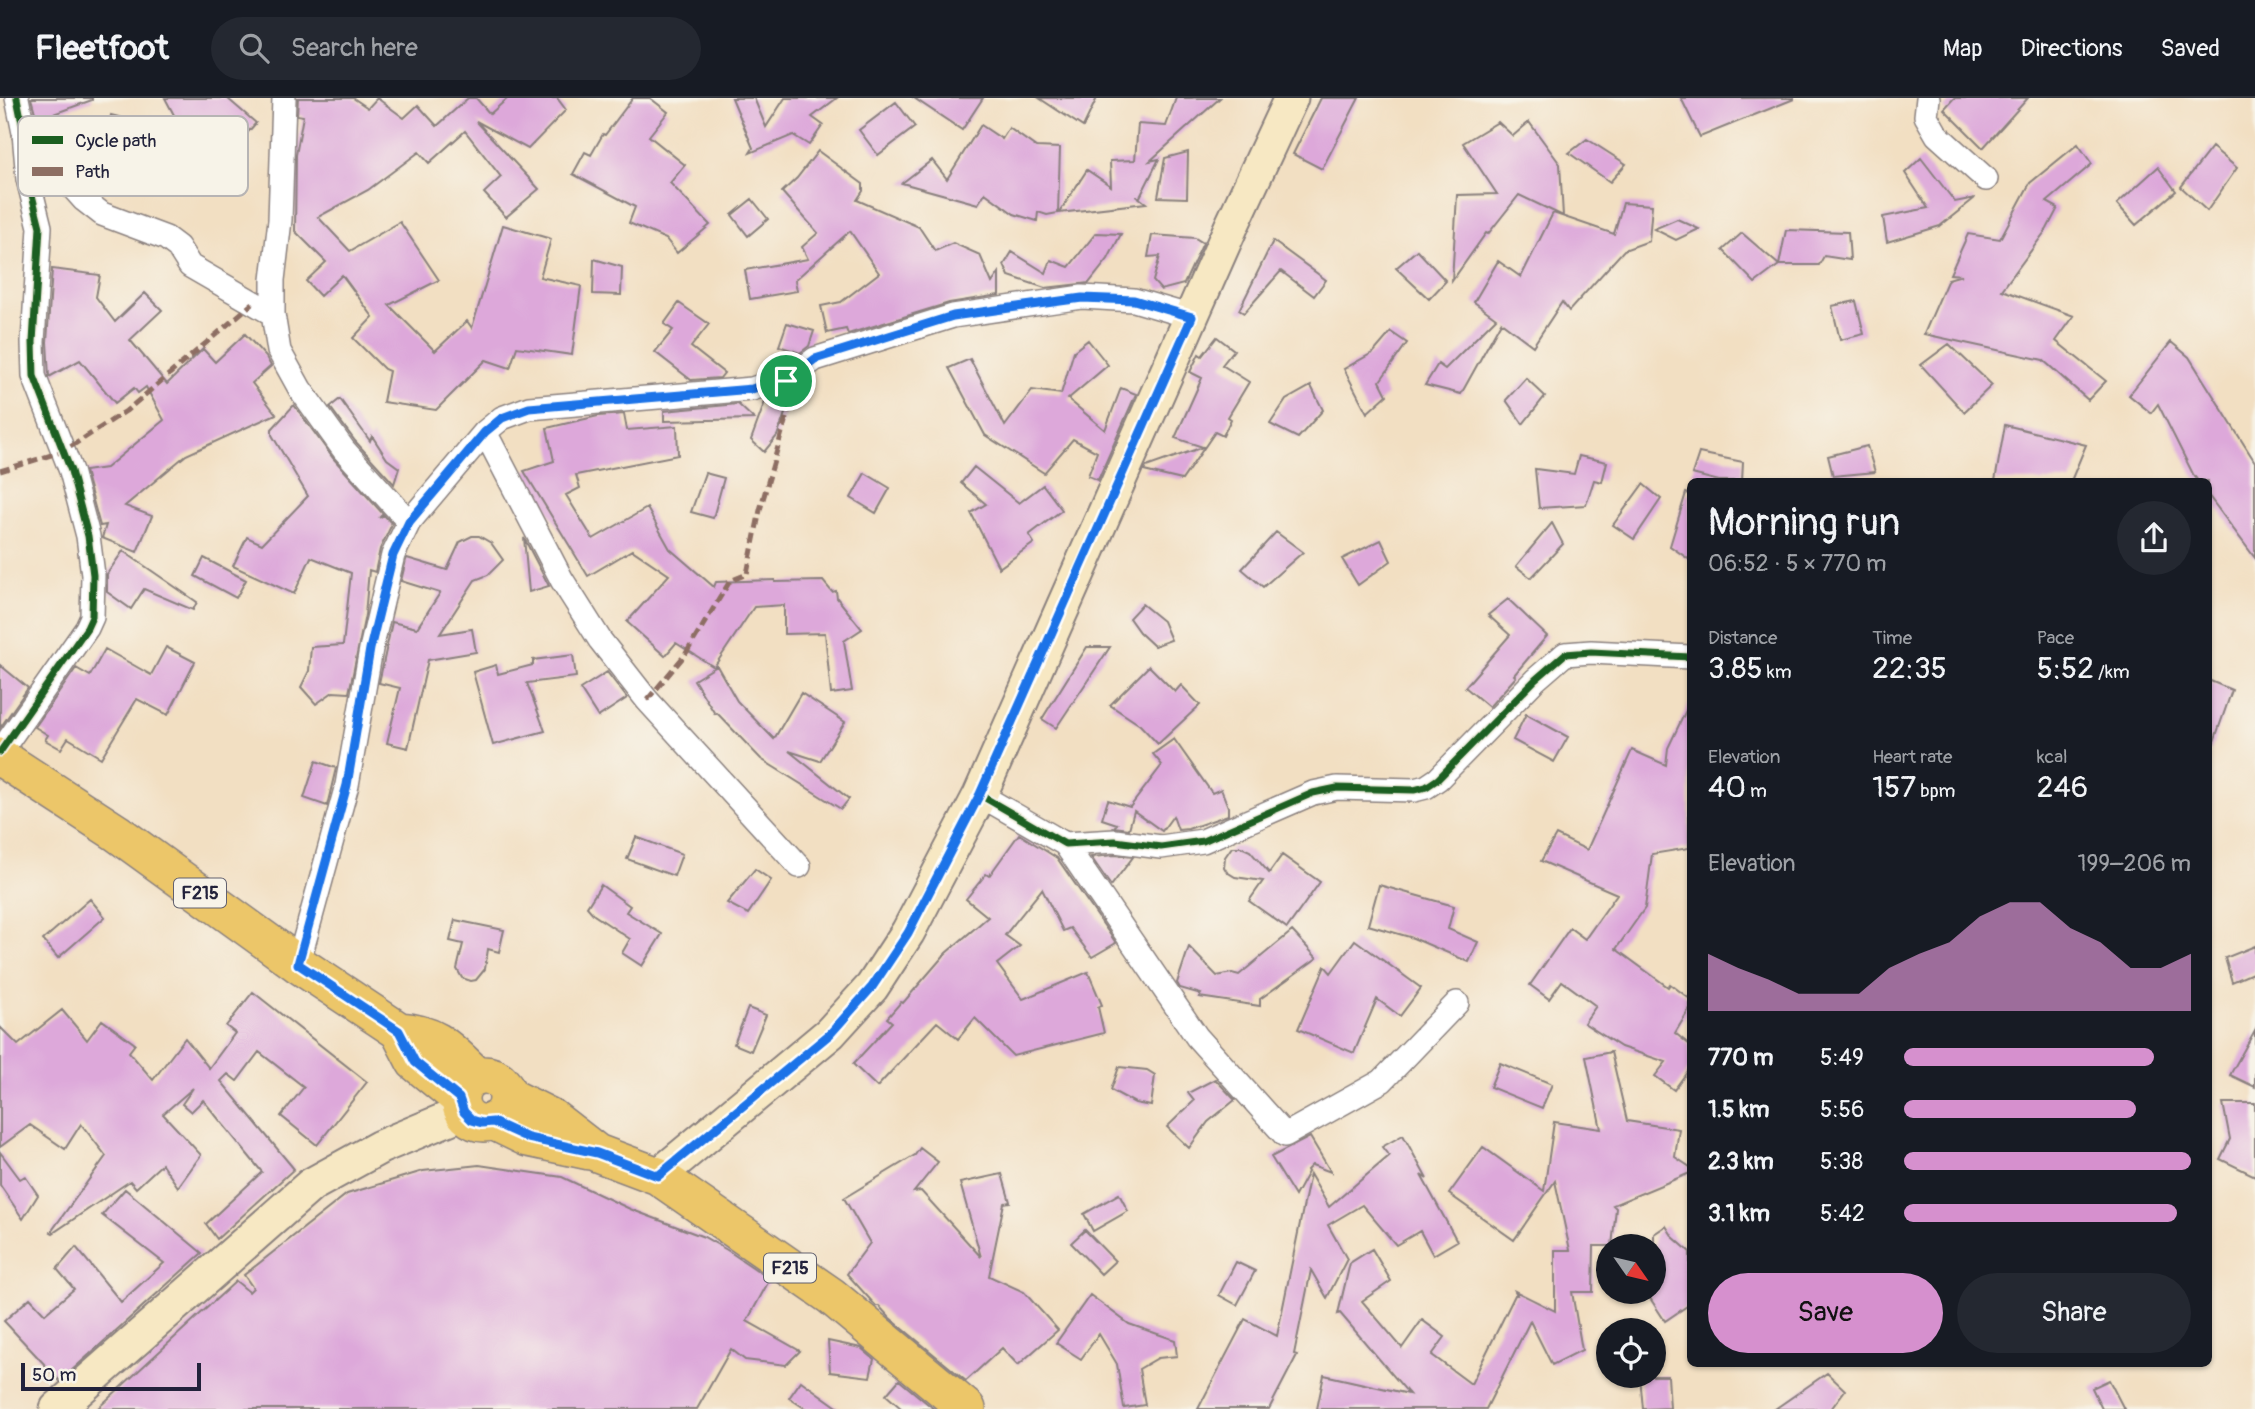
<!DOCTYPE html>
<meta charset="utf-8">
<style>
:root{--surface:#171b24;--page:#242831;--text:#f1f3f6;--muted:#9ea1a6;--line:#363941;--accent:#d690ce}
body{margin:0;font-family:Pangolin,sans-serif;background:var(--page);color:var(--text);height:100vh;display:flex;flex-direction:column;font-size:26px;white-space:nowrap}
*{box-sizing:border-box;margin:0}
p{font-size:23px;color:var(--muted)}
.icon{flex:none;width:38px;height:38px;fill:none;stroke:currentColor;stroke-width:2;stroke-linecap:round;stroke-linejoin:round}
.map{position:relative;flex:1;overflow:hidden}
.side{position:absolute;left:1687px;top:380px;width:525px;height:889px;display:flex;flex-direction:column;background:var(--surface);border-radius:10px;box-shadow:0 2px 5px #0004}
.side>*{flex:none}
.needle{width:46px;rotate:124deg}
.buttons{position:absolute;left:1596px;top:1136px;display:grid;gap:14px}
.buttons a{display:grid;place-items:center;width:70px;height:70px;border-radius:50%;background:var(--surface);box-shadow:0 2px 5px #0004;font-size:35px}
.scale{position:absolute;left:21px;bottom:18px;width:180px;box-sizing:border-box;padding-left:7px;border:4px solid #22223b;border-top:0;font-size:19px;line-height:24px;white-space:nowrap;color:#22223b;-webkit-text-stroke:5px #f7f3e8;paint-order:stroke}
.pin{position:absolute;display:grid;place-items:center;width:60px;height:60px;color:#fff;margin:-30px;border:4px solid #fff;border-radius:50%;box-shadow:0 2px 7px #0007}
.round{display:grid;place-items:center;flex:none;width:74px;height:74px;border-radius:37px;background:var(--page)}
.headline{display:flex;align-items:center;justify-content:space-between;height:119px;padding:0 21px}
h1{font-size:38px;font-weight:600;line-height:52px}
.metrics{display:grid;grid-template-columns:repeat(3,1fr);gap:10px;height:119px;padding:7px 21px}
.metrics div{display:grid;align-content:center}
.metrics b{font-size:30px;font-weight:600}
.metrics small{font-size:19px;font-weight:400}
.metrics p{font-size:19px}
.chart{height:196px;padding:14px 21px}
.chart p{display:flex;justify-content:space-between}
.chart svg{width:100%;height:126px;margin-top:7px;fill:var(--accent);opacity:.7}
.action{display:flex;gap:14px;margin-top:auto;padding:14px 21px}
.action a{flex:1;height:80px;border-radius:42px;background:var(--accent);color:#111;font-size:28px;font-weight:600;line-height:80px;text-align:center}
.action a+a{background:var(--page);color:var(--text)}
ul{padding:0 21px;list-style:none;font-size:23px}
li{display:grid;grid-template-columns:112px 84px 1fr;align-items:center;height:52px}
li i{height:18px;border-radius:9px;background:var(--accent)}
header{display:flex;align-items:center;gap:42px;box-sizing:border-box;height:98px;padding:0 35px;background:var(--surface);border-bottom:2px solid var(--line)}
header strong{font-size:33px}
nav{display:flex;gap:38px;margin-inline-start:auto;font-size:24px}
.search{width:490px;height:63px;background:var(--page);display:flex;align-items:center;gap:18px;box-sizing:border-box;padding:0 24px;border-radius:38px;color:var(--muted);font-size:26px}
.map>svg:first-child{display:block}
.building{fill:#dda8da}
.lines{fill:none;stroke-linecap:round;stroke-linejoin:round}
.street-casing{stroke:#8a807e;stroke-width:26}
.secondary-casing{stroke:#8a807e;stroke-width:37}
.primary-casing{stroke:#8a807e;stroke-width:40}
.street{stroke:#fff;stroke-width:23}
.secondary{stroke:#f7e8c3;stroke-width:33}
.primary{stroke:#ecc669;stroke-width:37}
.quiet{stroke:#8d6e63;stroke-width:5;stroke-dasharray:10 5;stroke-linecap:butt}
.cycleway-casing{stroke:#f7f3e8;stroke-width:11}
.cycleway{stroke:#1b5e20;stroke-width:7}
.route-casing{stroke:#fff;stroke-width:14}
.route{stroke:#1a73e8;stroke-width:9}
.labels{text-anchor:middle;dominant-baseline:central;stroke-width:6;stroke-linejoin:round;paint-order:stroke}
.shield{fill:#f7f3e8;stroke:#62616f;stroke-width:2}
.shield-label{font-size:18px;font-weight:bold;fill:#22223b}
.key{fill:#f7f3e8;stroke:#b7b4b4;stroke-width:2}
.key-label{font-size:19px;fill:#22223b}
</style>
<header>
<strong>Fleetfoot</strong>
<div class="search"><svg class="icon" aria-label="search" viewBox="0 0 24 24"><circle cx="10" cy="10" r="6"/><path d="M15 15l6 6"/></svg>Search here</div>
<nav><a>Map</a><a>Directions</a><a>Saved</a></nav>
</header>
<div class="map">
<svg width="2255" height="1311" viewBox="0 0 2255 1311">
<rect width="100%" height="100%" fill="#f7f3e8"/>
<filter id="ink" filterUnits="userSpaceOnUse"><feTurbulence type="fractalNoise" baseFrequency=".0143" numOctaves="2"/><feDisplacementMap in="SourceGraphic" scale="14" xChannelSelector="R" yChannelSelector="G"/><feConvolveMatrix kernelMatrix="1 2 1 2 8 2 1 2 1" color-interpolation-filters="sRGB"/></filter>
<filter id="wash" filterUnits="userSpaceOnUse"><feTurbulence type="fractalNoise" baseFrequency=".00686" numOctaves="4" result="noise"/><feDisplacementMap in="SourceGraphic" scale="28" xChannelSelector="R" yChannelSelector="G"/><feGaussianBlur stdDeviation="1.57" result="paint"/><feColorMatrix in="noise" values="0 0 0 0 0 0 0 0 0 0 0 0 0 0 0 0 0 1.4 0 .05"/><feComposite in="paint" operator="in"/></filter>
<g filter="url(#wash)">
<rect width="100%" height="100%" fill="#f2dfc2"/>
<g id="blocks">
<path class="building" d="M31,0H92V2L37,22Z
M165,0H227L256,25L241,42L229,32L192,51Z
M298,0H353L368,10L377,0L404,20L418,7L437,28L468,0H476L490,16L508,0H557L566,12L528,51L476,23L539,91L506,119L484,95L501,79L465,33L429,65L419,54L368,92L318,119L350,153L400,124L439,182L389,207L435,253L467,223L472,230L503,127L551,141L540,179L581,188L572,257L517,249L510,270L486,262L436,312L383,304L389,273L384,271L353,240L373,219L342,177L320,198L306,183L326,164L295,133L296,57L303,18L297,17Z
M633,0H650L668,14L649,38L685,67L670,85L710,127L677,155L666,141L629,125L635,109L573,76L585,54L591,57L603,36L605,37Z
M732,0H754L766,29L785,0H837L812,19L823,27L809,47L793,37L750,55L753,50Z
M914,0H983L962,32Z
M1039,0H1097L1083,29Z
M1176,0H1220L1150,63L1159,61L1140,99H1138L1146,105L1059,115L1087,72L1111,88L1110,63L1135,62L1138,26L1166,28Z
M1321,0H1359L1322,71L1293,56Z
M1681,0H1794V1L1700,39Z
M1954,0H2028L1983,50L1944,11Z
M896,4L915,29L878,57L859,32Z
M111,17L138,24L125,80L97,74Z
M1498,24L1513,38L1529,24L1560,66L1563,118L1519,97L1488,136L1486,135L1452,183L1457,97L1497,96L1463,45Z
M981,27L1002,41L1009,30L1036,49L1060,50L1058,115L1047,117L1038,114L1037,123L1014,116L985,95L978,106L902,85L932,62L947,81Z
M1587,41L1626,66L1610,84L1569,55Z
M2078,46L2092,66L2047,104L2058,110L2047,131L2002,192L2074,218L2056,243L2106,283L2088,302L2043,262L1924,236L1948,181L1962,177L1950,176L1968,136L2000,141L2030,85Z
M2212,49L2237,70L2207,113L2181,89Z
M818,53L863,86V93L857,102L919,129L935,153L953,145L980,157L992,185L999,175V197L949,205L848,236L846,231L827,235L821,208L841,204L879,175L850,133L795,182L797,193L750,201L745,172L808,161L802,149L818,135L782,94L797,80Z
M1188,54L1187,100L1158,99L1165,60Z
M1921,60L1955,104L1975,100L1940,128L1887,144L1883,119L1928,110L1905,75Z
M2158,69L2176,93L2136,127L2117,106Z
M752,101L768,121L748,138L732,117Z
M1623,105L1652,107L1649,143L1624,152L1569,213L1562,204L1533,248L1501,224L1461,296L1425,287L1438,266L1445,271L1496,220L1474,204L1498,163L1521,179L1553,115L1614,136Z
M1677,121L1699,131L1676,142L1654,131Z
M1786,132L1848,134L1850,162L1824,158L1819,167H1779Z
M1096,135L1121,136L1108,161L1089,185L1045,190L1009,178L1004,167L1012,154L1046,175L1051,162L1069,169Z
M1742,135L1779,167L1755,185L1723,152Z
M1152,137L1195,140L1203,145L1184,186L1161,192L1153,183L1160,158L1148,159Z
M1273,143L1326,182L1314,198L1281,173L1244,215L1239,212Z
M1417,152L1446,183L1429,201L1396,170Z
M594,161L622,169L621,197L593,196Z
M52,171L100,177L96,199L115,224L145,195L162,212L130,242L167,286L203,251L215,264L245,236L266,259L271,268L252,285L276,316L186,357L125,408L152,418L137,454L102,440L106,427L100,428L85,373L106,370L164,322L146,289L138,295L134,290L115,305L80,262L49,279L47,244Z
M1856,203L1864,236L1840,242L1832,208Z
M679,205L709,226L691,249L724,275L720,280L691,282L655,254L673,232L664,226Z
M787,225L814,233L809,248L800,255L779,248Z
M1391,234L1407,245L1380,283L1387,297L1367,315L1344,271L1374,254Z
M1217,239L1234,252L1222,267L1249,284L1228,319L1231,321L1223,338L1215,334L1182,382L1144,373L1146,369L1203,349L1175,340L1202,280L1190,274L1199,256L1202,258Z
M1088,242L1108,267L1068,301L1105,332L1121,290L1136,296L1098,382L1088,378L1097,354L1073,341L1044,375L985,337L949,270L970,261L1005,328L1032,292L1061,296L1074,253Z
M2171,244L2189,259L2255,364V460L2208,397V383H2198L2193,376L2158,306L2151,315L2129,297Z
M1949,246L1992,287L1964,314L1921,267Z
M1526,280L1545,298L1523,326L1506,302Z
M1311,288L1323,312L1298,340L1270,326L1286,302Z
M774,298L789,304L777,338L764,354L751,342L766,301Z
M340,301L370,343L372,338L387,361L399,370L394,386L355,343L330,309Z
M738,306L754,321L664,323V313Z
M294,307L333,360L383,416L379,420L384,417L392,426L380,451L375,474L369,472L365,517L349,595L333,594L316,606L301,589L309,573L311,549L343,547L351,475L311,459L294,496L233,468L247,439L262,446L308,398L272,337V331Z
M624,316L627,332L677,328L678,357L576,377L580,390L566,397L593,441L647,410L670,451L714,489L716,484L775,482V484L823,483L832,494L836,493L837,500L862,531L844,543L852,593L831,596L825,535L784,536V507L754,509L714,569L676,545L665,558L627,524L669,477L632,452L588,478L524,373L554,363L547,330L598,318Z
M2005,327L2086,347L2071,383H1995Z
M1867,348L1875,374L1833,378L1828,358Z
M1699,355L1743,364L1742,383H1719L1692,376Z
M1579,358L1607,364L1602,384L1594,382L1586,407L1539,410L1535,371L1574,376Z
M974,369L1019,405L1043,387L1062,412L1029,437L1034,445L999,470L971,415L986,406L961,385Z
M705,375L724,380L713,420L691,414Z
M865,375L890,390L876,415L851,400Z
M1643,386L1661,401L1634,441L1613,427Z
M1686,395L1690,396V462L1670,448Z
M1552,425L1563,446L1531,480L1516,468Z
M1276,434L1303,454L1263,489L1242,471Z
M472,438H479L491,445L503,462L488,477L475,482L440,536L472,531L476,554L428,562L408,650L387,645L400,590L379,585L392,524L417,530L440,495L401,483L406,462L407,460L447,472L460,444Z
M524,440L549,488L529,494Z
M1381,442L1391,463L1358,487L1342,461Z
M123,453L197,504L193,512L144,491L131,511L107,494V476Z
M204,460L246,482L236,500L195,478Z
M1508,501L1547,538L1514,577L1516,579L1489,609L1465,589L1510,537L1488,517Z
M1142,506L1163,523L1171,542L1154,548L1139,534L1129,520Z
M166,549L195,564L168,617L137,601L101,660L68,640L61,651L45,642L48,637L35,629L76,570L90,578L105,551L151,577Z
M1087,549H1110L1056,630L1042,621Z
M573,557L576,579L527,585L545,633L493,647L473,574L496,567L498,576L533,567V562Z
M0,567L28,590L0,630Z
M717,568L737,603L774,641L801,595L845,624L820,663L789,653L849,701L841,711L761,661L717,615L715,616L694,582Z
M1149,568L1175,594L1181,587L1200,607L1158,646L1140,627L1110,607Z
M607,574L627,600L598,619L580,591Z
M2208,582L2232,592L2211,652L2208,651Z
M1690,604L1689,750L1652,756L1645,810L1616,851L1668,889L1670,886L1690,901V910L1675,935L1690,947V970L1674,992L1655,978L1666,964L1621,949L1584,925L1596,908L1562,883L1549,901L1530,887L1570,830L1585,841L1617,796L1541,763L1556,737L1587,752L1632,652L1666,667L1668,650Z
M1526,616L1568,639L1554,664L1513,642Z
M1174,641L1212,695L1221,691L1228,709V717L1188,731L1178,732L1173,718L1162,733L1134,713L1129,731L1114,729L1117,726L1102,721L1108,702L1130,709L1162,667L1153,656Z
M316,663L336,670L327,708L304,700Z
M1019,736L1057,760L1116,845L1092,859L1070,830L1063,833L1042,791L1005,837L1020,848L997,866L1023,901L1088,874L1102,907L1098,909L1104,935L1013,958L975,920L958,941L937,924L877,989L853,966L892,924L887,920L901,904L903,905L946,855L988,819L966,801L986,776L989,778Z
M636,739L682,756L674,778L627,761Z
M1232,749H1241L1250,753L1269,775L1282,757L1320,784L1287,830L1249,803L1263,783L1235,779L1227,774L1224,769L1225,759Z
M1115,757L1133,759L1111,788L1091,759Z
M755,771L771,782L748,816L727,805Z
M601,787L630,808L626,814L662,836L642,868L622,855L630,841L594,817L587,809Z
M1379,787L1454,808L1448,831L1478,844L1469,864L1413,840L1368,827Z
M90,801L105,819L58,860L43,842Z
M455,822L504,832L499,854L488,851L485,871L476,882L471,883L462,880L457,871L463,846L450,843Z
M1292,833L1317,860L1260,901V908L1199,899L1201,896L1180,890L1177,885L1189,849L1217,878L1232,875L1239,877Z
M1355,842L1421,890L1400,918L1377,901L1354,955L1298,931L1325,868L1331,875Z
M2255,848V874L2232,884L2225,860Z
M253,894L367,984L317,1047L281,1018L304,989L259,954L237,983L228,976L221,983L294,1071L217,1141L206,1126L262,1074L203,1002L191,1014L182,1006L193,990L163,1016L201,1057L178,1089L162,1066L136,1090L130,1083L53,1135L51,1134L106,1058L81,1026L65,1051L30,1027L0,1049V929L18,947L62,912L87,942L102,922L135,946L129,954L153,982L185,940L209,970L235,935L226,928Z
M748,910L766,917L751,953L734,946Z
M2255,932V989L2230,977Z
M1611,954L1627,1023L1679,1031L1675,1059L1690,1069V1075L1613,1107L1616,1110L1612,1148H1594L1593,1194H1572L1582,1252L1552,1267L1530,1223L1486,1311H1317L1324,1277L1409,1296L1340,1215L1338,1216L1350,1165L1372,1151L1391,1183L1362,1203L1402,1250L1422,1222L1445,1239L1432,1257L1471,1286L1515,1197H1517L1515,1193L1555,1213V1152H1570L1555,1083L1514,1142L1449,1096L1483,1049L1544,1093L1554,1024L1601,1031L1586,959Z
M1500,965L1552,986L1542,1010L1490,989Z
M1119,969L1147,972L1155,977L1151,1008L1135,1005L1111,992Z
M1215,981L1235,1002L1208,1024L1189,1050L1167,1029L1194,1003L1188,995Z
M2223,1005H2255V1078L2220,1061L2230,1041Z
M1403,1037L1427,1081L1421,1077L1457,1143L1433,1157L1420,1133L1396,1147L1362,1107L1328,1127L1347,1161L1327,1200L1311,1172L1294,1256L1297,1257L1269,1311H1198L1245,1221L1277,1238L1310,1076L1329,1109L1389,1058L1382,1049Z
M1310,1039L1331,1074L1312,1067L1307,1072L1308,1074L1295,1098L1271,1059Z
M920,1050L938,1064L914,1094L921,1093L981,1159L960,1085L1002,1076L1010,1104L1004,1105L989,1178L1024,1194L1058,1232L1018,1267L1002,1250L966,1283L890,1220L879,1208H876L847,1176L870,1145L844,1100L915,1057Z
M0,1054L20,1081L25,1078L38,1097L23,1121L0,1087Z
M479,1067L562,1079L630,1111L704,1139L727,1152L770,1181L747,1223L800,1253L786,1267L745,1262L731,1251L697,1311H97L236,1183L249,1194L253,1190L244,1177L347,1096L423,1073Z
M125,1091L202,1155L60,1283L4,1223L30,1200L45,1216L74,1191L57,1171L76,1149L121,1204L164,1165L102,1117Z
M1119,1096L1128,1113L1093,1133L1084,1116Z
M1666,1128L1673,1139L1690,1154V1206L1665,1223L1646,1194H1654V1136Z
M1085,1132L1115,1163L1101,1176L1071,1145Z
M1236,1164L1255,1173L1237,1207L1219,1197Z
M1090,1197L1129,1226L1175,1242L1177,1258L1158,1260L1139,1271L1145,1307L1124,1310L1117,1266L1099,1236L1081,1261L1056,1245Z
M828,1243L861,1250L874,1261L870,1279L830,1274Z
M1827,1275L1845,1292L1831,1311H1775Z
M1640,1278H1668L1670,1310L1643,1311Z
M899,1282L934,1311H902L886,1297Z
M2109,1282L2124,1311H2102L2092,1290Z
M801,1283L840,1311H806L789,1300Z"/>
</g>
</g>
<g filter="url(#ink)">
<use href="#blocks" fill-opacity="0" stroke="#8a807e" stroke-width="2"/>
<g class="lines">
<defs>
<path id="street" d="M284,0L280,122L273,182V216L279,253L300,291L344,352L409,424
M1928,0L1926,18L1937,37L1986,81
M24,35L84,102L102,116L166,140L178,149L190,168L273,216
M485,334L562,482L600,542L647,602L799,768
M0,654L87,530L92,519L93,477L88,438L71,373L34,278L33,244L40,129L28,81L24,35L17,0
M980,697L1065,746L1115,743L1161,749L1203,743L1313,695L1337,690L1414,692L1426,689L1438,681L1535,582L1565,556L1591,554L1690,559
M1065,746L1197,939L1285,1037L1382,983L1457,905
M298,866L347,687L371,551L393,457L409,424L485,334L502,320L529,310L752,291L773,284L786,283L815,261L953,218L1082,199L1134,202L1192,219"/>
<path id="secondary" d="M658,1078L830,935L872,889L908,834L980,697L1231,129L1291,0
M57,1311L311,1087L380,1049L464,1014"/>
<path id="primary" d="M0,659L117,735L298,866L399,933L415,964L459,1000
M399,933C439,936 449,952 477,978
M460 1001a24 24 0 1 1 48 0a24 24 0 1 1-48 0Z
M508,998L552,1020L597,1055L658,1078L831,1198L967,1311
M493,1023L528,1040L589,1053"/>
</defs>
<use href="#street" class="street-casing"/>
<use href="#secondary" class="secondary-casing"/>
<use href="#primary" class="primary-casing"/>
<use href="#street" class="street"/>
<use href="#secondary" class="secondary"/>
<use href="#primary" class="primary"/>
<path class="quiet" d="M0,373L64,353L126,313L253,205
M647,602L685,557L730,483L747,476L760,412L792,299L786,283"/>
<defs>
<path id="cycleway" d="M0,654L87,530L92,519L93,477L88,438L71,373L34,278L33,244L40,129L28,81L24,35L17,0
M980,697L1065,746L1115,743L1161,749L1203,743L1313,695L1337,690L1414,692L1426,689L1438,681L1535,582L1565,556L1591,554L1690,559
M298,866L347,687L371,551L393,457L409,424L485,334L502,320L529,310L752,291L773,284L786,283L815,261L953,218L1082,199L1134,202L1192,219"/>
</defs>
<use href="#cycleway" class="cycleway-casing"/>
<use href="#cycleway" class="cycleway"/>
</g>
</g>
<g class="lines" filter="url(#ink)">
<defs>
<path id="route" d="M1082,200L1134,202L1192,219L980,696L908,835L872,889L830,936L658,1078L597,1055L528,1040L493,1024L482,1025L472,1022L464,1014L459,1000L415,964L399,933L298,866L347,687L370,551L393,457L409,424L485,334L502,320L529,310L752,291L772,284L786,283L815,261L953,218Z"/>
</defs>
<use href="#route" class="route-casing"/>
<use href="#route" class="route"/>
</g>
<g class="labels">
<g class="shield">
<rect x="174" y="780.5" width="52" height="29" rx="5"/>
<rect x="764" y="1155.5" width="52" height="29" rx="5"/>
</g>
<g class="shield-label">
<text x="200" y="795">F215</text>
<text x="790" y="1170">F215</text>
</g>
</g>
<rect x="18" y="18" width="230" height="80" rx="10" class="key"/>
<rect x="32" y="38" width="31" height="8" fill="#1b5e20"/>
<rect x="32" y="69" width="31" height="9" fill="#8d6e63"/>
<g class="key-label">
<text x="75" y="49">Cycle path</text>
<text x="75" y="80">Path</text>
</g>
</svg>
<div class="buttons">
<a><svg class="needle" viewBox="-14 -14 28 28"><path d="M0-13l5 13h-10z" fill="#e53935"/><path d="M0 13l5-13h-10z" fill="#9ea1a6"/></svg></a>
<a><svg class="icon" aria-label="locate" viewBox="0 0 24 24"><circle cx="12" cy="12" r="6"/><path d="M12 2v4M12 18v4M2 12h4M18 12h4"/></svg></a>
</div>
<div class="scale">50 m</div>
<div class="pin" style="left:786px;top:283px;background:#1e9e55"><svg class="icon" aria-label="arrive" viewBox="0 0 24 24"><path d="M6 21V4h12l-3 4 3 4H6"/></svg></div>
<section class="side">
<div class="headline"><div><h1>Morning run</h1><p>06:52 · 5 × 770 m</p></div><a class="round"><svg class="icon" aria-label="share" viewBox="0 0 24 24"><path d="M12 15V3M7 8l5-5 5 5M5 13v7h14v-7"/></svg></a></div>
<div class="metrics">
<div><p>Distance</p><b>3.85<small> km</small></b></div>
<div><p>Time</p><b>22:35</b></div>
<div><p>Pace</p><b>5:52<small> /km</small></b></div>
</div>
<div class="metrics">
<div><p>Elevation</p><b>40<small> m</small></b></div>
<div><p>Heart rate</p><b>157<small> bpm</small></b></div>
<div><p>kcal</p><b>246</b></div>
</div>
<div class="chart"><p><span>Elevation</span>199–206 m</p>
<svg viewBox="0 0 160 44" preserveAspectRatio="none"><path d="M0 44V24L10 29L20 33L30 38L40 38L50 38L60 29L70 24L80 20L90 11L100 6L110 6L120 15L130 20L140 29L150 29L160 24V44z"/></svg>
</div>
<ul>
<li><b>770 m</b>5:49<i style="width:87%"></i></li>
<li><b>1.5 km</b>5:56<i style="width:81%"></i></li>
<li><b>2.3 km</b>5:38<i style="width:100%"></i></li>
<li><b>3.1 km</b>5:42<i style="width:95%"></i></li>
</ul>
<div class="action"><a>Save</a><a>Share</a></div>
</section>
</div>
